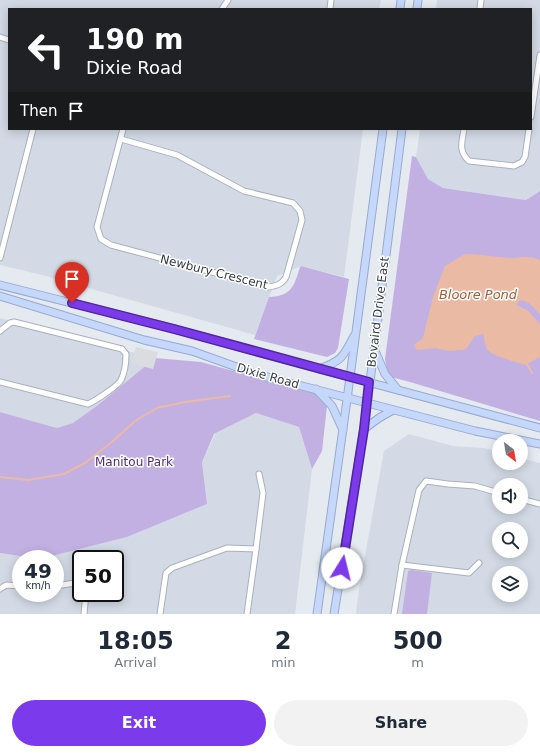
<!DOCTYPE html>
<html lang="en">
<head>
<meta charset="utf-8">
<style>
  body { margin:0; font-family:"DejaVu Sans",sans-serif; background:#f2f2f3; color:#1f2937; height:100vh; display:flex; flex-direction:column; font-size:15px; white-space:nowrap }
  * { box-sizing:border-box; margin:0 }
  p { font-size:13px; color:#747a83 }
  .icon { flex:none; width:22px; height:22px; fill:none; stroke:currentColor; stroke-width:2; stroke-linecap:round; stroke-linejoin:round }
  .map { position:relative; height:614px; overflow:hidden }
  .side { display:flex; flex-direction:column; background:#fff; flex:1 }
  .side>* { flex:none }
  .guide { position:absolute; left:8px; top:8px; width:524px; height:122px; border-radius:0px; box-shadow:0 2px 10px #0003; background:#202124; color:#fff; overflow:hidden }
  .needle { width:26px; rotate:149deg }
  .fabs { position:absolute; left:492px; top:434px; display:grid; gap:8px }
  .fabs a { display:grid; place-items:center; width:36px; height:36px; border-radius:50%; background:#fff; box-shadow:0 2px 10px #0003; font-size:20px }
  .speed { position:absolute; left:12px; top:550px; display:flex; gap:8px; font-size:20px; font-weight:700; text-align:center }
  .speed>* { display:grid; place-content:center; width:52px; height:52px; border-radius:50%; background:#fff; box-shadow:0 2px 10px #0003; line-height:1 }
  .speed small { font-size:10px; font-weight:400 }
  .speed .limit { border:2px solid #111; border-radius:6px; background:#fff; color:#111 }
  .pin { position:absolute; display:grid; place-items:center; width:34px; height:34px; color:#fff; margin:-41px -17px; border-radius:50% 50% 50% 0; rotate:-45deg; box-shadow:0 0 4px #0007 }
  .pin .icon { rotate:45deg }
  .me { position:absolute; width:44px; margin:-22px; rotate:9deg; stroke-linejoin:round; filter:drop-shadow(0 0 3px #0008) }
  .turn { display:flex; align-items:center; gap:14px; height:84px; padding:0 12px; font-size:18px }
  .turn .icon { width:52px; height:52px; stroke-width:2.5 }
  .turn b { display:block; font-size:28px; line-height:34px }
  .then { display:flex; align-items:center; height:38px; padding:0 12px; background:#0003; gap:8px; font-size:15px }
  .eta { display:flex; justify-content:space-evenly; align-items:center; height:68px; text-align:center }
  .eta b { font-size:24px; font-weight:600; line-height:28px }
  .primary-button { display:flex; gap:8px; margin-top:auto; padding:8px 12px }
  .primary-button a { flex:1; height:46px; border-radius:24px; background:#7c3aed; color:#fff; font-size:16px; font-weight:600; line-height:46px; text-align:center }
  .primary-button a+a { background:#f2f2f3; color:#1f2937 }
  .map>svg:first-child { display:block }
</style>
</head>
<body>
<div class="map">
<svg width="540" height="614" viewBox="0 0 540 614">
  <rect width="100%" height="100%" fill="#e5eaf1"/>
  <g fill="#d3dae5" fill-rule="evenodd">
    <polygon points="0,0 381,0 379,9 9,9 9,129 363,129 344,277 301,266 277,276 255,335 42,275 0,265"/>
    <polygon points="437,0 540,0 540,191 526,200 443,188 428,179 416,157 420,129 531,129 531,9 436,9"/>
    <polygon points="0,318 155,358 98,405 73,423 57,428 0,412"/>
    <path d="M256,413L299,427L312,469L295,614H0V553L40,559H21V593H55V559H40L127,537L207,504L202,462L215,434ZM81,559H115V593H81Z"/>
    <path d="M409,434L453,446L484,448L499,452V463H521V458L540,463V614H356L359,589L384,451ZM499,485H521V507H499ZM499,529H521V551H499ZM499,573H521V595H499Z"/>
  </g>
  <g fill="#c2b0e3">
    <polygon points="412,156 416,157 428,179 443,188 526,200 540,191 540,421 410,382 387,376 388,374 385,359"/>
    <path d="M301,266L349,279L338,348L335,353L327,357L254,339L269,297C292,296 294,286 300,267Z"/>
    <polygon points="155,358 201,362 328,397 322,451 312,469 299,427 256,413 214,434 202,462 207,504 127,537 40,559 0,553 0,412 57,428 73,423 98,405"/>
    <polygon points="412,570 432,573 427,614 402,614 408,571"/>
  </g>
  <polygon fill="#dadcdf" points="136,347 158,352 153,369 131,363"/>
  <path fill="#ebbaa4" d="M465,254C482,254 498,258 515,258C524,257 531,256 540,260V314C534,308 528,299 519,301L516,305L527,310L540,324V357L525,365C515,361 493,357 487,349C484,344 485,338 483,334L475,336L467,348L463,350L448,351L435,348L417,350L414,345L423,338L433,297L445,266Z"/>
  <g fill="none" stroke-linecap="round" stroke-linejoin="round">
    <g stroke="#ebbaa4" stroke-width="2">
      <polyline points="526,362 532,373"/>
      <polyline points="0,477 28,480 64,474 85,463 113,441 135,421 157,408 185,402 230,396"/>
    </g>
    <defs>
      <g id="street">
        <polyline points="222,9 228,0"/>
        <polyline points="330,9 331,0"/>
        <polyline points="480,9 481,0"/>
        <polyline points="0,37 9,40"/>
        <polyline points="531,117 540,55"/>
        <path d="M464,129C462,142 458,151 469,161L514,166L522,162L525,157L529,129"/>
        <path d="M121,139L177,155L244,191L293,203L300,211L302,220L286,277C282,284 277,286 268,287L111,245L101,239L97,227L123,129"/>
        <polyline points="0,258 33,129"/>
        <path d="M0,331L10,323L14,322L122,349L126,354C126,362 125,372 121,380C118,386 95,401 88,404L0,382"/>
        <polyline points="521,499 540,504"/>
        <polyline points="402,565 469,573 479,563"/>
        <polyline points="55,586 75,583 81,585"/>
        <polyline points="0,589 6,585 21,586"/>
        <polyline points="84,614 86,593"/>
        <polyline points="160,614 166,573 172,568 227,548 256,549 263,493 259,474"/>
        <polyline points="247,614 256,549"/>
        <polyline points="394,614 402,565 419,490 426,481 448,484 475,486 499,493"/>
      </g>
      <g id="secondary">
        <polyline points="400,9 401,0"/>
        <polyline points="417,9 418,0"/>
        <polyline points="0,285 175,329 319,369 540,428"/>
        <polyline points="0,296 144,340 192,351 256,374 475,431 540,444"/>
        <polyline points="375,351 385,374 398,390"/>
        <path d="M319,369C342,361 343,357 354,336"/>
        <polyline points="316,389 332,406 343,430"/>
        <polyline points="364,429 379,418 393,410"/>
        <polyline points="317,614 346,407 383,129"/>
        <polyline points="334,614 364,429 402,129"/>
      </g>
    </defs>
    <use href="#street" stroke="#a8b1bc" stroke-width="7"/>
    <use href="#secondary" stroke="#97aace" stroke-width="9"/>
    <use href="#street" stroke="#fff" stroke-width="5"/>
    <use href="#secondary" stroke="#c5d7fb" stroke-width="7"/>
  </g>
  <g fill="none" stroke-linecap="round" stroke-linejoin="round">
    <defs>
      <polyline id="route" points="72,303 174,329 369,382 364,429 342,568"/>
    </defs>
    <use href="#route" stroke="#51269a" stroke-width="10"/>
    <use href="#route" stroke="#7c3aed" stroke-width="7"/>
  </g>
  <g text-anchor="middle" dominant-baseline="central" stroke-width="3" stroke-linejoin="round" paint-order="stroke">
    <g font-size="12" fill="#353c43" stroke="#fff">
      <text transform="translate(214 272) rotate(14)">Newbury Crescent</text>
      <text transform="translate(378 312) rotate(-83)">Bovaird Drive East</text>
      <text transform="translate(268 376) rotate(16)">Dixie Road</text>
    </g>
    <g font-size="12" fill="#502c71" stroke="#fff">
      <text x="134" y="462">Manitou Park</text>
    </g>
    <g font-size="13" font-style="italic" fill="#a75b35" stroke="#fff">
      <text x="478" y="294">Bloore Pond</text>
    </g>
  </g>
</svg>
<div class="fabs">
<a><svg class="needle" viewBox="-14 -14 28 28"><path d="M0-13l5 13h-10z" fill="#e53935"/><path d="M0 13l5-13h-10z" fill="#747a83"/></svg></a>
<a><svg class="icon" aria-label="sound" viewBox="0 0 24 24"><path d="M4 9h4l5-4v14l-5-4H4zM17 9q2 3 0 6"/></svg></a>
<a><svg class="icon" aria-label="search" viewBox="0 0 24 24"><circle cx="10" cy="10" r="6"/><path d="M15 15l6 6"/></svg></a>
<a><svg class="icon" aria-label="layers" viewBox="0 0 24 24"><path d="M12 4l9 5-9 5-9-5zM3 14l9 5 9-5"/></svg></a>
</div>
<div class="speed"><div>49<small>km/h</small></div><div class="limit">50</div></div>
<div class="pin" style="left:72px;top:303px;background:#d93025"><svg class="icon" aria-label="arrive" viewBox="0 0 24 24"><path d="M6 21V4h12l-3 4 3 4H6"/></svg></div>
<svg class="me" style="left:342px;top:568px" viewBox="-20 -20 40 40"><circle r="19" fill="#fff"/><path d="M0-13L10 11 0 6-10 11z" fill="#7c3aed"/></svg>
<div class="guide">
<div class="turn"><svg class="icon" aria-label="left" viewBox="0 0 24 24"><path d="M17 20v-9H6M10 6l-5 5 5 5"/></svg><div><b>190 m</b>Dixie Road</div></div>
<div class="then">Then<svg class="icon" aria-label="arrive" viewBox="0 0 24 24"><path d="M6 21V4h12l-3 4 3 4H6"/></svg></div>
</div>
</div>
<section class="side">
<div class="eta">
<div><b>18:05</b><p>Arrival</p></div>
<div><b>2</b><p>min</p></div>
<div><b>500</b><p>m</p></div>
</div>
<div class="primary-button"><a>Exit</a><a>Share</a></div>
</section>
</body>
</html>
